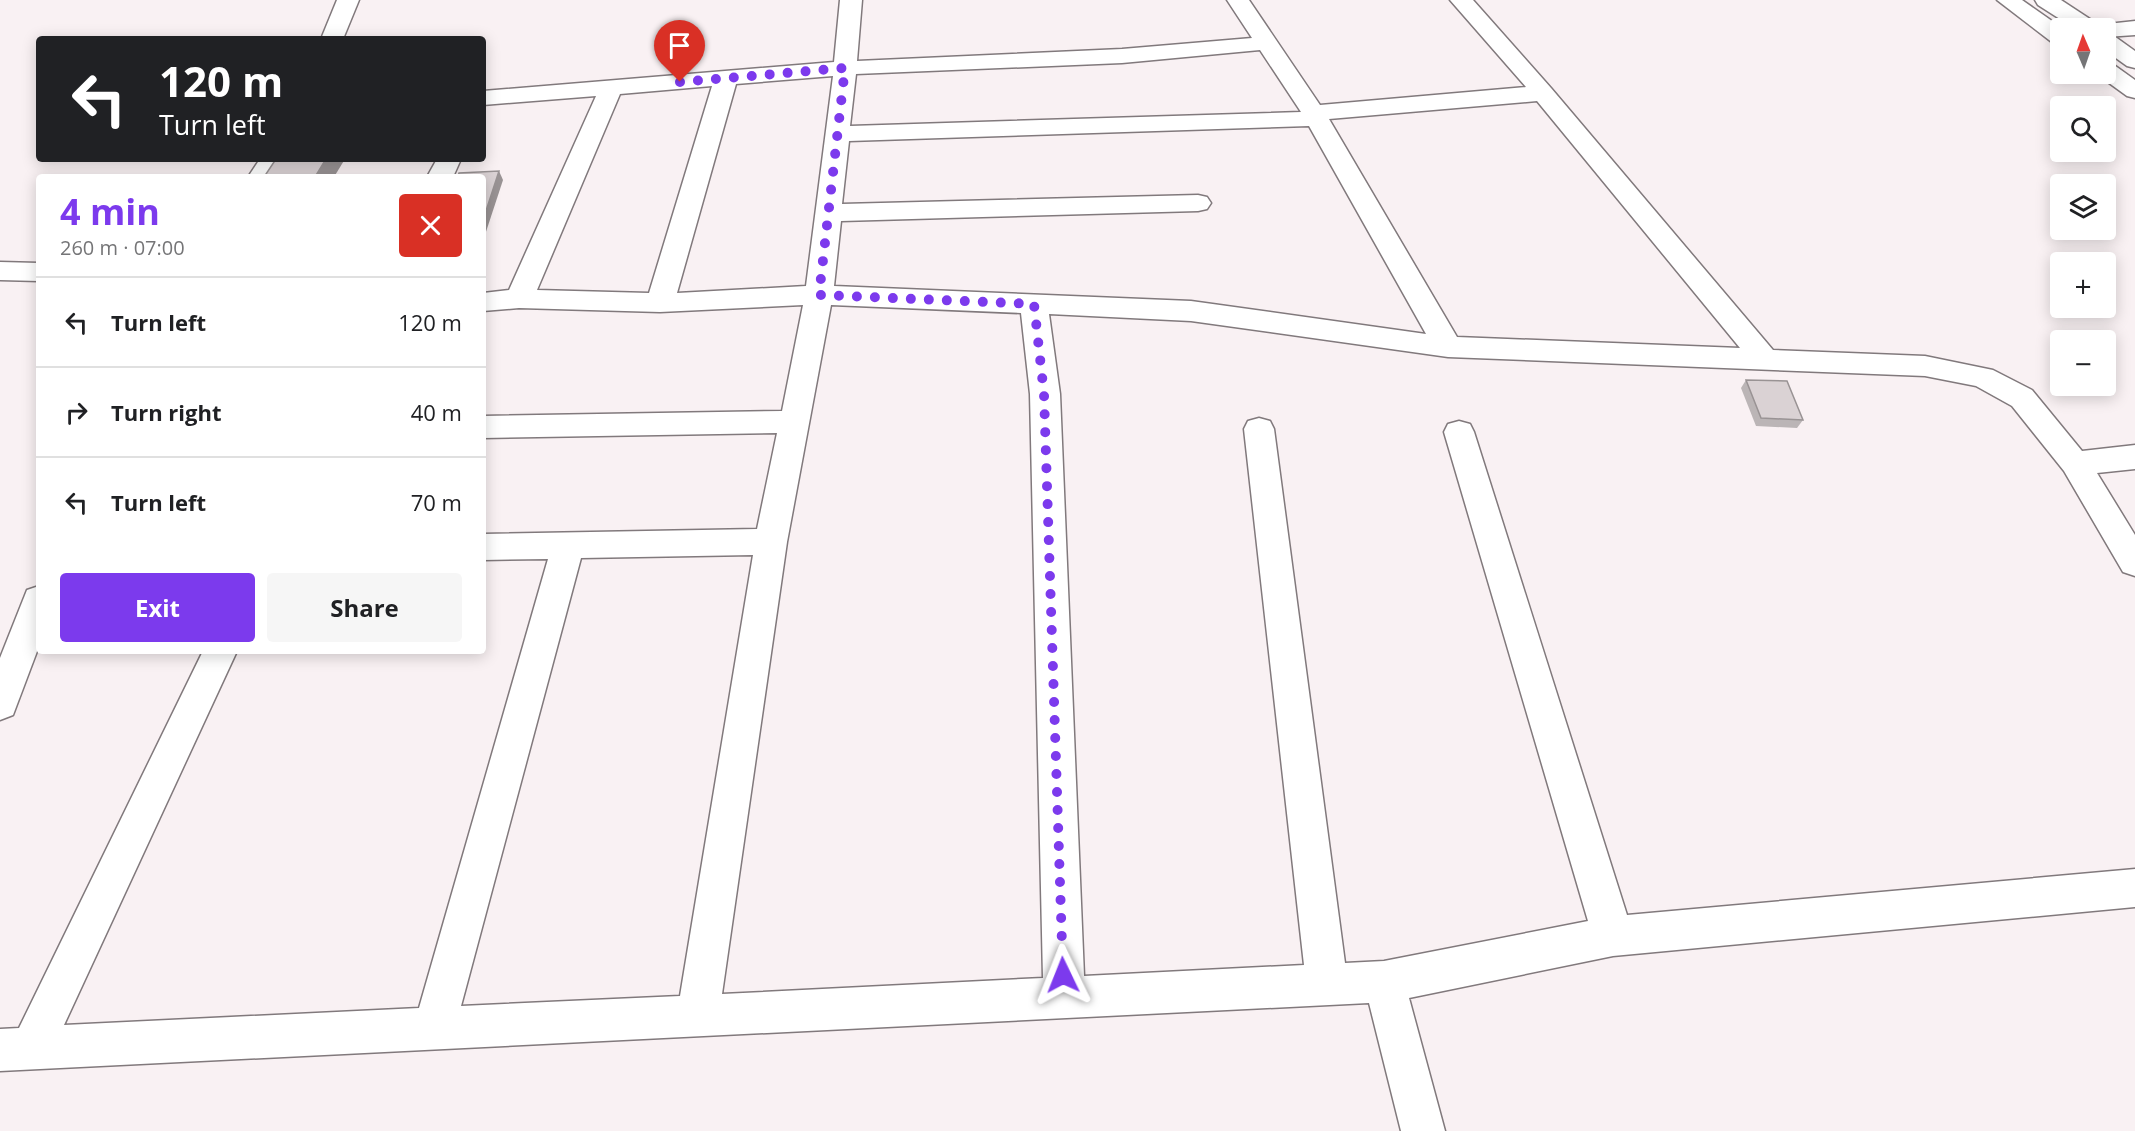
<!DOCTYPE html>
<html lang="en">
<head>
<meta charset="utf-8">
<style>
  body { margin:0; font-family:"Open Sans",sans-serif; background:#f6f6f6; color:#202124; height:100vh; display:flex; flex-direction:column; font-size:22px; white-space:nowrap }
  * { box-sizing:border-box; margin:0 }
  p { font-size:20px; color:#757577 }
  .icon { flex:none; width:33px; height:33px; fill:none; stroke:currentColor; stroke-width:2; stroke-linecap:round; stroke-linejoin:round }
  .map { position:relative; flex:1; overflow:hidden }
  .drawer { position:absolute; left:36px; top:174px; width:450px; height:480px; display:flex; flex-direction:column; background:#fff; border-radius:6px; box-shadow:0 3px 15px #0003 }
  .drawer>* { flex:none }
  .banner { position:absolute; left:36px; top:36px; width:450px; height:126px; border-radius:6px; box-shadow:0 3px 15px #0003; background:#202124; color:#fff; overflow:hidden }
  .needle { width:39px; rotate:358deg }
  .buttons { position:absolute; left:2050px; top:18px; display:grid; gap:12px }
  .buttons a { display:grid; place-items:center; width:66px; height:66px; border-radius:6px; background:#fff; box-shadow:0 3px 15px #0003; font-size:30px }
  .pin { position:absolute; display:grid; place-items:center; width:51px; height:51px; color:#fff; margin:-62px -26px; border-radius:50% 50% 50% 0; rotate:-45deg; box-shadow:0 0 6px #0007 }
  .pin .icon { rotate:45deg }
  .me { position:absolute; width:66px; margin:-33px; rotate:358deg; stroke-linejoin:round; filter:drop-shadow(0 0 4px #0008) }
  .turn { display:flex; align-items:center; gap:21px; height:126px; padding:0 24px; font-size:27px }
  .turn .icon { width:78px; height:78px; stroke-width:2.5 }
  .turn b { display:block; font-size:42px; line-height:51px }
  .round { display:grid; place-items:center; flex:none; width:63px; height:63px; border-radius:6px; background:#f6f6f6 }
  .overview { display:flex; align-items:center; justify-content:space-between; height:102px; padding:0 24px }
  h1 { font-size:36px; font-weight:700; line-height:45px; color:#7c3aed }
  .primary-button { display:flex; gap:12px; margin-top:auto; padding:12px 24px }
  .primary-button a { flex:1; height:69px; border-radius:6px; background:#7c3aed; color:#fff; font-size:24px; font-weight:700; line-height:69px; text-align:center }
  .primary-button a+a { background:#f6f6f6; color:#202124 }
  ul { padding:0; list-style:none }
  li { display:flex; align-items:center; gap:18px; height:90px; padding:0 24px; border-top:2px solid #e0e0e0 }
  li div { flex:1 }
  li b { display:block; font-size:22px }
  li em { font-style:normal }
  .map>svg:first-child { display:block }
</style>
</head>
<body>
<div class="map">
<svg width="2135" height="1131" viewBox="0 0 2135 1131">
  <rect width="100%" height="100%" fill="#f9f1f3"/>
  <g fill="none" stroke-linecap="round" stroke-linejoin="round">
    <defs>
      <g id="minor">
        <polygon points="337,0 359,0 343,39 321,39"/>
        <path d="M840,0H862L857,61L1122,49L1252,38L1227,0H1249L1320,105L1526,87L1450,0H1473L1551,88L1773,350L1925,356L1993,370L2032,390L2082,451L2135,445V469L2097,473L2135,535V576L2123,572L2064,471L2012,406L1976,386L1925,376L1448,357L1191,321L1049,314L1060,394L1084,976L1304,965L1244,429L1248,421L1259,418L1270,421L1274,429L1345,963L1384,961L1588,921L1444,432L1448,424L1459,421L1470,424L1474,432L1627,915L2135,869V907L1613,956L1409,998L1445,1131H1401L1369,1003L0,1071V1029L19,1028L203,651H237L64,1025L419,1008L548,559L483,560V534L757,529L777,433L483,438V416L782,411L803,305L660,312L519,308L483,311V293L509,290L596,96L483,105V91L834,62ZM1260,50L1301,112L850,126L856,74L1122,63ZM833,76L806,286L677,293L736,84ZM712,86L649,293L537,290L620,94ZM1537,101L1740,348L1457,337L1329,119ZM1309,126L1426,334L1191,301L834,286L841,221L1198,211L1207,209L1211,203L1207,197L1198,195L842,204L849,141ZM831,305L1021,313L1030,394L1043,978L722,994L787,542ZM753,555L680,996L461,1006L581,558Z"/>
        <polygon points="2135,21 2135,35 2106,37 2106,28 2096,28 2098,25"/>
        <polygon points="260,159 284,159 274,177 248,177"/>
        <polygon points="437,159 461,159 453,177 427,177"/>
        <polygon points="0,262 39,263 39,281 0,280"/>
        <polygon points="39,586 39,646 13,715 0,720 0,658 27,590"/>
      </g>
      <g id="highway">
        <polygon points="1997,0 2022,0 2062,28 2061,45 2053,43"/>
        <polygon points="2035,0 2061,0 2096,23 2099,28 2074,28 2038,5"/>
        <polygon points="2106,34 2114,36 2135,51 2135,68 2127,66 2106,51"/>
        <polygon points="2106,63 2114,65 2135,80 2135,98 2127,96 2098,75 2106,74"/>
      </g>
    </defs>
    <use href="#minor" stroke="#81797c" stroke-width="3"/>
    <use href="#highway" stroke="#81797c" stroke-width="3"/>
    <use href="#minor" fill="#fff" fill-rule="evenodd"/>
    <use href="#highway" fill="#fff" fill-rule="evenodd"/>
  </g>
  <polygon fill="#bbb5b6" points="1746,380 1803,420 1797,428 1756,426 1741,388"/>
  <g fill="#999394">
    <polygon points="326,159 345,159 334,177 315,177"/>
    <polygon points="499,171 503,180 483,241 483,220"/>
  </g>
  <g fill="#dad2d4" stroke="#999394" stroke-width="1.5">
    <polygon points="276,159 326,159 315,177 264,177"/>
    <polygon points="499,171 483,220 483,177 458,177 459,173"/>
    <polygon points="1746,380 1787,381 1803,420 1761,418"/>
  </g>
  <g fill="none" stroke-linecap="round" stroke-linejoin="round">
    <polyline stroke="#7c3aed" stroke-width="10" stroke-dasharray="0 18" points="680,82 845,68 819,295 1034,304 1044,394 1063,975"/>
  </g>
</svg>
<div class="buttons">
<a><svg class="needle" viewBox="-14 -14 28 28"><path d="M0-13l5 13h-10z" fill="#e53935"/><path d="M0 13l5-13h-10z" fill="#757577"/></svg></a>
<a><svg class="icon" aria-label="search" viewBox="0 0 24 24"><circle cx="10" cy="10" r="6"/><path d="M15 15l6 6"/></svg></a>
<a><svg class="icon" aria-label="layers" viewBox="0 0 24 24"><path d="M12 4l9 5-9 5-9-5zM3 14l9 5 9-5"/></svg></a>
<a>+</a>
<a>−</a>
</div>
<div class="pin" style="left:680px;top:82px;background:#d93025"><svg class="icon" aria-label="arrive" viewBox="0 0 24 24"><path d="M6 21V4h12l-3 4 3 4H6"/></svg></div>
<svg class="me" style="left:1063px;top:975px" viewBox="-20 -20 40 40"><path d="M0-17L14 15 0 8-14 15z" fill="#7c3aed" stroke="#fff" stroke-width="4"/></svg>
<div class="banner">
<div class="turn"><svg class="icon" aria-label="left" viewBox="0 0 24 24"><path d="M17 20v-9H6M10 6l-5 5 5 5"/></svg><div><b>120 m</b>Turn left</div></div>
</div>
<section class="drawer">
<div class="overview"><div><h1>4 min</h1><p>260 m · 07:00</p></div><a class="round" style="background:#d93025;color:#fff"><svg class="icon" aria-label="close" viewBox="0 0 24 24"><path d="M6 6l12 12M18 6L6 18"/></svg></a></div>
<ul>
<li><svg class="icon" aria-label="left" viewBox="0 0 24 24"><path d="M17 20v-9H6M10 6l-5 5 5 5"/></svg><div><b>Turn left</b></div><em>120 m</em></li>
<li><svg class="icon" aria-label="right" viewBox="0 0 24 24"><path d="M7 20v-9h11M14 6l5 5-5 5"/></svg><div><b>Turn right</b></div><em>40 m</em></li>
<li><svg class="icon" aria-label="left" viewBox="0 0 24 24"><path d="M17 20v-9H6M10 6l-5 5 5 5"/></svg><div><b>Turn left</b></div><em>70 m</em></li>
</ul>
<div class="primary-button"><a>Exit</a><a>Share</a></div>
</section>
</div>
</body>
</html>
